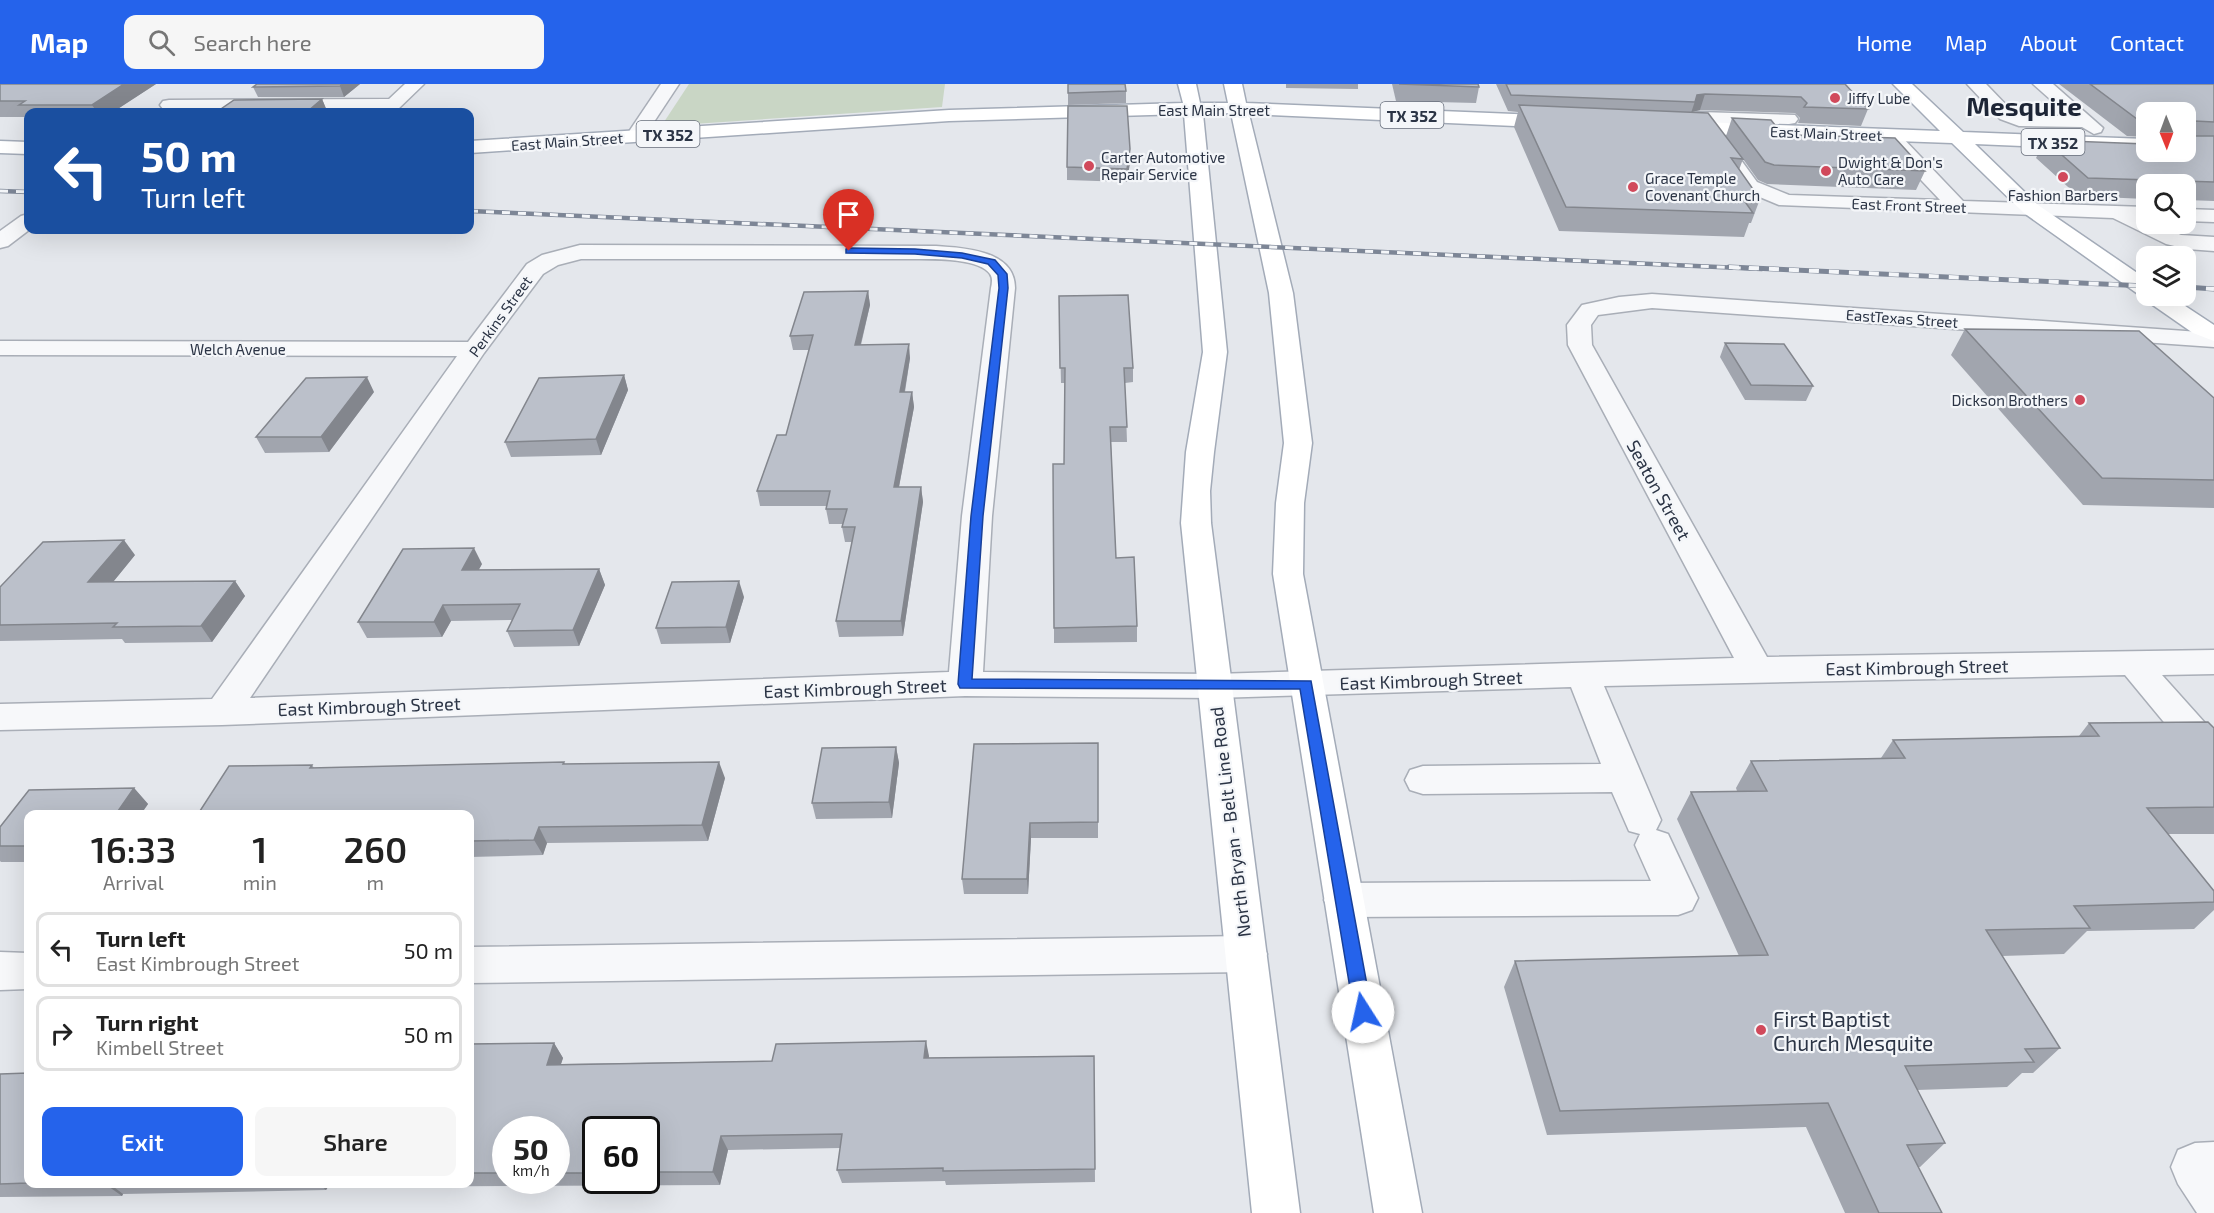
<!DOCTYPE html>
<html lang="en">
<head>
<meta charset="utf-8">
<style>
  body { margin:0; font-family:"Exo 2",sans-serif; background:#f6f6f6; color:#222; height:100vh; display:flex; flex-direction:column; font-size:22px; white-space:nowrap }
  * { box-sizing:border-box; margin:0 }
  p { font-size:20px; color:#767676 }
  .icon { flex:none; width:33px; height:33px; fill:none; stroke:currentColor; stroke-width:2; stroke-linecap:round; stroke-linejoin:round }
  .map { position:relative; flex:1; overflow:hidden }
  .sheet { position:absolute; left:24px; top:726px; width:450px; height:378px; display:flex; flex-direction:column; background:#fff; border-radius:12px; box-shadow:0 6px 24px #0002 }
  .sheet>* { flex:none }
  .top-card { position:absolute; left:24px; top:24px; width:450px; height:126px; border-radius:12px; box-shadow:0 6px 24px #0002; background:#1a4fa0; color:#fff; overflow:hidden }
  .needle { width:39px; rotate:179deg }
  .tools { position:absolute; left:2136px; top:18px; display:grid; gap:12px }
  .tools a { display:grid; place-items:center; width:60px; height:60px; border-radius:12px; background:#fff; box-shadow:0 6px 24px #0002; font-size:30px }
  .speed { position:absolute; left:492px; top:1032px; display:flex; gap:12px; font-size:30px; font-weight:700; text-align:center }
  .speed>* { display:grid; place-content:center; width:78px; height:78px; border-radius:50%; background:#fff; box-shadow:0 6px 24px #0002; line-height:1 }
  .speed small { font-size:15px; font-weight:400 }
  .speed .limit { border:3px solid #111; border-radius:9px; background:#fff; color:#111 }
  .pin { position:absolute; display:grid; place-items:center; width:51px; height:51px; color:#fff; margin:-62px -26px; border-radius:50% 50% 50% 0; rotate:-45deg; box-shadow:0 0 6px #0007 }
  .pin .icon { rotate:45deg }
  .me { position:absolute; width:66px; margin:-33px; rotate:350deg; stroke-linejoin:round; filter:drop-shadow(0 0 4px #0008) }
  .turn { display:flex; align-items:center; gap:21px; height:126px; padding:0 18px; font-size:27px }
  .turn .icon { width:78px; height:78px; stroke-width:2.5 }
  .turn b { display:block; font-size:42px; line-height:51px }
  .eta { display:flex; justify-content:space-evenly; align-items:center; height:102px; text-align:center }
  .eta b { font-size:36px; font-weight:600; line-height:42px }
  .primary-button { display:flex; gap:12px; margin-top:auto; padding:12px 18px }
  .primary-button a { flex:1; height:69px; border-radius:12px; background:#2563eb; color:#fff; font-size:24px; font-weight:600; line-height:69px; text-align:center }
  .primary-button a+a { background:#f6f6f6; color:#222 }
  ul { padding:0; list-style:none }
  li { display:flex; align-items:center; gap:18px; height:75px; margin:0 12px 9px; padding:0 6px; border:3px solid #e0e0e0; border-radius:12px }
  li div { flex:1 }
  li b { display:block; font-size:22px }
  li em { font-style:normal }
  header { display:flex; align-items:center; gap:36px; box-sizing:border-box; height:84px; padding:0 30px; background:#2563eb; color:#fff }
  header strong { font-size:28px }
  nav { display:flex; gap:33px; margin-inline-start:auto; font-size:21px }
  .search { width:420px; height:54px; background:#f6f6f6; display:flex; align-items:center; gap:15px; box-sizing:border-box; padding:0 21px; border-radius:12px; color:#767676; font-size:22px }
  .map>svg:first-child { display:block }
</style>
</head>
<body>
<header>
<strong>Map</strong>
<div class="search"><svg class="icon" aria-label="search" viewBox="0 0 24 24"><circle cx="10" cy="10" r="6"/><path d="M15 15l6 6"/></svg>Search here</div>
<nav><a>Home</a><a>Map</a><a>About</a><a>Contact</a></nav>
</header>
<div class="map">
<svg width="2214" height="1129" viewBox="0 0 2214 1129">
  <rect width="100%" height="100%" fill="#e4e7ec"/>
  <polygon fill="#c9d6c5" points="689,0 945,0 942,23 678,41 665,39 664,38"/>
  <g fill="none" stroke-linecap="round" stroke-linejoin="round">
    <defs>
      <g id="minor">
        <polygon points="405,0 424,0 395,28 376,28 378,25 169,26 163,25 160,21 163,17 169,16 389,15"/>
        <polygon points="661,0 679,0 642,56 628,56 626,52"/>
        <polygon points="1967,0 1986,0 2012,27 2021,31 2069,32 2033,0 2053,0 2103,44 2101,48 2094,50 2082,43 2019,42 2000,35"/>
        <polygon points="1700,28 1795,31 1798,35 1795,39 1789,40 1714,39 1757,98 1789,111 1940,116 1886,59 1884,55 1886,51 1900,51 1963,117 2146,123 2146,140 2156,140 2181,151 2214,153 2214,167 2187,165 2166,160 2113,134 1779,121 1743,106 1691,33 1694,29"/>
        <polygon points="2186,125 2214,126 2214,138 2186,137"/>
        <polygon points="28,130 29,146 8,162 0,164 0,147 21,132"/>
        <path d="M580,161L936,162C964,164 1015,166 1015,204L992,432L983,588L1215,590L1734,574L1568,261L1567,241L1582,221L1619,213L1652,210L2214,249V263L1652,224L1598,231L1591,241L1592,261L1767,573L2214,566V590L2162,591L2214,649V687L2201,683L2125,591L1604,602L1661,736L1656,746L1668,750L1698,814L1692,826L1678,831L1344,833L1330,828L1324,816L1330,804L1344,799L1651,797L1635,761L1640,750L1629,747L1612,708L1423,710L1410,706L1405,696L1410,686L1423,682L1601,680L1571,603L1215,614L965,612L222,641L0,646V620L212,615L457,272L0,271V257L468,258L527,180L542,171ZM581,175H915C933,175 979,174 990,190C993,194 992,199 991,204L962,432L949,588L250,614L484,269L543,190L558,181Z"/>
        <polygon points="1246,852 1261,857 1267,870 1261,883 1246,888 470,899 470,863"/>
        <polygon points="0,868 28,869 28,905 0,906"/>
        <polygon points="2214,1058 2214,1129 2197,1129 2178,1100 2171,1083 2178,1066 2195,1059"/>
      </g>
      <g id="major">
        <polygon points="1178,0 1196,0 1200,19 1228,19 1224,0 1242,0 1246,19 1560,32 1567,34 1569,38 1567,42 1560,44 1249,30 1293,209 1312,359 1304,419 1303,490 1422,1129 1374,1129 1273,490 1276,419 1284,359 1269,209 1231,29 1203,30 1227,268 1214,368 1210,407 1211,439 1300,1129 1252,1129 1181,439 1186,368 1203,268 1184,30 949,37 470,69 470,57 949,26 1183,19"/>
        <polygon points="1893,0 1912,0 1963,48 2146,55 2146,67 1975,60 2038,121 2146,195 2146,212 2170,212 2214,241 2214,257 2193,249 2147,217 2144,211 2138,210 2024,129 1952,59 1675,49 1668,47 1666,43 1668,39 1675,37 1940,47"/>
        <polygon points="0,57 28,58 28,70 0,69"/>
      </g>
    </defs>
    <use href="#minor" stroke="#a9aeb7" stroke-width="3"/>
    <use href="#major" stroke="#a3abb8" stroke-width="3"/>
    <use href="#minor" fill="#f7f8fa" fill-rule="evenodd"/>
    <use href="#major" fill="#fff" fill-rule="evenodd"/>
    <defs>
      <g id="rail-far1">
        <polyline points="0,107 28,108"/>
        <polyline points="470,127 1762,185"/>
      </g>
      <g id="rail">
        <polyline points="1729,183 2146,202"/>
        <polyline points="2186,203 2214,205"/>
      </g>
    </defs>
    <use href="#rail-far1" stroke="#7d8696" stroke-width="4.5"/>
    <use href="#rail" stroke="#7d8696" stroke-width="5"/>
    <use href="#rail-far1" stroke="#f4f6f9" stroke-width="3" stroke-dasharray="8" stroke-linecap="butt"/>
    <use href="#rail" stroke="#f4f6f9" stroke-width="4" stroke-dasharray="10" stroke-linecap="butt"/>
  </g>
  <g fill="#a1a5ae" fill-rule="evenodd">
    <polygon points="0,0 156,0 113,28 28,28 28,37 26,33 0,33"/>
    <polygon points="360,0 344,13 258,13 253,3"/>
    <polygon points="1068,0 1126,7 1126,19 1068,21"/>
    <polygon points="1286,0 1358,0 1358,5 1286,4"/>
    <polygon points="1392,0 1478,0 1479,3 1476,19 1396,17"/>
    <polygon points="1496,0 1845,0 1868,25 1861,42 1798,39 1800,34 1795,29 1700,26 1692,28 1726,52 1732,34 1779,46 1925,87 1916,106 1767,100 1758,96 1743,75 1739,86 1760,115 1751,139 1749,139 1744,153 1559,147 1514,43 1518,28 1508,27"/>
    <polygon points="2059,0 2214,0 2214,117 2186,116 2186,100 2146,100 2146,115 2078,112 2036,74 2045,56 2186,68 2186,28 2146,28 2146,53 2127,52"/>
    <polygon points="322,15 327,27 326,28 219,28 218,27"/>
    <polygon points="1130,65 1130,78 1127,98 1067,96 1067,83"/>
    <polygon points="868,207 870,221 861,261 910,274 905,308 912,308 914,323 899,403 921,403 923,418 903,552 839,553 836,537 852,458 845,458 842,443 843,440 829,440 826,425 827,422 760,422 757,407 786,351 809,266 793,266 790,252"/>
    <polygon points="1059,212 1133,284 1133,298 1125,299 1127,358 1111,358 1116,474 1137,542 1137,558 1054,559 1054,544 1064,380 1065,299 1061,299"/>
    <polygon points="1965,245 2214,314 2214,424 2083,421 1951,271"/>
    <polygon points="1725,259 1813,302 1806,317 1745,316 1720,273"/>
    <polygon points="624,291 628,306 601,371 511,373 505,358"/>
    <polygon points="374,308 329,368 265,369 256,353"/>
    <polygon points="135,471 113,498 235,497 245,512 212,558 125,559 122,555 0,557 0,503"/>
    <polygon points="482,480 478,486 599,485 605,501 579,562 514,563 507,547 512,536 451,537 442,553 367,554 358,538"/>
    <polygon points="744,513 730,559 661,560 656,544"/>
    <polygon points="2089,639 2214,644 2214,750 2168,750 2214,807 2214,826 2194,845 2087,847 2064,870 2002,872 2060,964 2033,989 2022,989 2007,1003 1917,1006 1945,1059 1920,1083 1918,1083 1942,1129 1845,1129 1806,1043 1547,1051 1504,903 1515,877 1739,872 1677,735 1691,708 1737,707 1736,704 1751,677 1881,674 1893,656 2079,652"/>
    <polygon points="1098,659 1098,754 1031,754 1028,810 964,810 962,795"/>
    <polygon points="896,663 899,679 892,734 816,735 812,719"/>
    <polygon points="564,678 565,680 725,694 708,757 547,759 543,771 470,773 470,730 229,682 312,681 314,684"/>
    <polygon points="134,704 148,720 141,730 28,730 28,778 1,778 0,777 0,743 29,706"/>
    <path d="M554,959L563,974L561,980L772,977L929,972L928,974L1094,972L1095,1098L946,1101L945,1097L842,1099L837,1086L840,1064L728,1066L720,1101L328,1103L326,1106L123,1110L122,1112L0,1113V990L28,1100H470V960ZM506,1046H556V1096H506ZM596,1046H646V1096H596Z"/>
  </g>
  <g fill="#83868d">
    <polygon points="124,0 156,0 113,28 97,28 92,21"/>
    <polygon points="343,0 360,0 344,13 340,2"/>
    <polygon points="1705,10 1700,26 1692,28 1689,35 1697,11"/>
    <polygon points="322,15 327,27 326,28 309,28 308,27"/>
    <polygon points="1130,65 1130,78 1127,98 1127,85"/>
    <polygon points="868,207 870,221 857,275 855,261"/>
    <polygon points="909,260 910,274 902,323 900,308"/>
    <polygon points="624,291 628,306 601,371 596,355"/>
    <polygon points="367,293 374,308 329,368 321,353"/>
    <polygon points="912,308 914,323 896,418 894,403"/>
    <polygon points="921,403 923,418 903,552 901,537"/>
    <polygon points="124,456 135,471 100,514 88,498"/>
    <polygon points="474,464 482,480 470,502 462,486"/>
    <polygon points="599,485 605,501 579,562 573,546"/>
    <polygon points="235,497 245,512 212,558 201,542"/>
    <polygon points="739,497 744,513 730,559 726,543"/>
    <polygon points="443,521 451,537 442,553 434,538"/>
    <polygon points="896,663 899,679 892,734 889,718"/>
    <polygon points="719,678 725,694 708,757 702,741"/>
    <polygon points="134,704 148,720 141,730 116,730"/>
    <polygon points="1030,739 1031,754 1028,810 1027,795"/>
    <polygon points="539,743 547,759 543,771 534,756"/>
    <polygon points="926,957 929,972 927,989 924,974"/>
    <polygon points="554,959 563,974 556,995 547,981"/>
    <polygon points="721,1052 728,1066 720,1101 713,1088"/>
    <polygon points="105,1100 110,1100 123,1110 122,1112"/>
    <polygon points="319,1100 323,1100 328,1103 326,1106"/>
  </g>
  <g fill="#bbc0ca" stroke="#83868d" stroke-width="1.5">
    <polygon points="0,0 124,0 92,21 19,21 25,17 0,17"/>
    <polygon points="257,0 343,0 340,2 253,3"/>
    <polygon points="1068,0 1125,0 1126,7 1068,9"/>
    <polygon points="1399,0 1478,0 1479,3"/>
    <polygon points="1506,0 1845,0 1868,25 1804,23 1807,19 1801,13 1705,10 1697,11 1695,18 1511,11"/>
    <polygon points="2090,0 2214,0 2214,38 2195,37 2194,52 2214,52 2214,98 2088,94 2045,56 2146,60 2146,68 2186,68 2186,28 2146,28 2146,35 2137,35"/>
    <polygon points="322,15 308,27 218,27 234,16"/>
    <polygon points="1519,21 1708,29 1743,75 1731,74 1760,115 1743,115 1753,129 1566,123"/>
    <polygon points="1068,22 1127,22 1130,65 1127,85 1067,83"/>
    <polygon points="1732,34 1771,36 1779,46 1797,51 1895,54 1925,87 1774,81 1765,78"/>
    <polygon points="868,207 855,261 909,260 900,308 912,308 894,403 921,403 901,537 836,537 855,443 842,443 847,425 826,425 830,407 757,407 777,351 786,351 813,251 790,252 804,208"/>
    <polygon points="1128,211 1133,284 1124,284 1127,343 1110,343 1116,474 1134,473 1137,542 1054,544 1053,380 1064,380 1065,284 1060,284 1059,212"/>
    <polygon points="1965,245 2139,247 2214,314 2214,396 2102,394"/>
    <polygon points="1725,259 1784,260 1813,302 1751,301"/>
    <polygon points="624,291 596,355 505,358 539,294"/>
    <polygon points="367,293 321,353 256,353 306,294"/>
    <polygon points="124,456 88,498 235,497 201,542 113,543 117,539 0,541 0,503 43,458"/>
    <polygon points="474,464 462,486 599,485 573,546 507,547 520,520 443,521 434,538 358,538 403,465"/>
    <polygon points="739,497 726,543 656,544 672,498"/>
    <polygon points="2208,638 2214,644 2214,723 2147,724 2214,807 2214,818 2074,822 2090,844 1986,846 2060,964 2025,965 2034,978 1905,982 1945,1059 1907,1061 1942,1129 1879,1129 1828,1019 1560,1027 1515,877 1768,871 1691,708 1767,707 1751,677 1905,674 1893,656 2099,652 2089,639"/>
    <polygon points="1098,659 1098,738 1030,739 1027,795 962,795 974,660"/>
    <polygon points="896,663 889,718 812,719 822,664"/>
    <polygon points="564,678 563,680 719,678 702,741 539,743 534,756 470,757 470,730 198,730 229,682 312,681 310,684"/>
    <polygon points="134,704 116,730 28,730 28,762 0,762 0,743 29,706"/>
    <polygon points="926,957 924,974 1094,972 1095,1085 943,1087 943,1084 837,1086 842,1050 721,1052 713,1088 646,1088 646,1046 596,1046 596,1089 556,1089 556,1046 506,1046 506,1089 470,1089 470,960 554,959 547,981 772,977 776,960"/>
    <polygon points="28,989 28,1099 0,1100 0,990"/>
  </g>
  <polygon fill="#2563eb" stroke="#184099" stroke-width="1.5" points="849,164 915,165 962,169 995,176 1007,190 1008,204 983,432 972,595 1311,597 1372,928 1369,934 1363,936 1357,934 1354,928 1300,605 960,604 958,600 971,432 999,204 998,191 988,180 962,174 915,170 846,169 846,165"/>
  <g fill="#d1495b" stroke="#f4f6f9" stroke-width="2">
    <circle cx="1835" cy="14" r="6"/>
    <circle cx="1089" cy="82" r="6"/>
    <circle cx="1826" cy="87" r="6"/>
    <circle cx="2063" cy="93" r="6"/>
    <circle cx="1633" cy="103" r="6"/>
    <circle cx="2080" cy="316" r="6"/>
    <circle cx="1761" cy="946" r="6"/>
  </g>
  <g text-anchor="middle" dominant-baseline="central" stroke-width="4.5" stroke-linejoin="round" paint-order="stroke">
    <g font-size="15" fill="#2b3445" stroke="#f4f6f9" text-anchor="start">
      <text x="1847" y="14">Jiffy Lube</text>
      <text x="1101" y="73">Carter Automotive<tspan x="1101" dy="17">Repair Service</tspan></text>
      <text x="1838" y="78">Dwight &amp; Don's<tspan x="1838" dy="17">Auto Care</tspan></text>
      <text x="1645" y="94">Grace Temple<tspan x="1645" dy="17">Covenant Church</tspan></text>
      <text x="2063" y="111" text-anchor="middle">Fashion Barbers</text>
      <text x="2068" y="316" text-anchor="end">Dickson Brothers</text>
    </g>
    <g font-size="15" fill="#2b3445" stroke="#f4f6f9">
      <text x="1214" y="26">East Main Street</text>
      <text transform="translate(1826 49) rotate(2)">East Main Street</text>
      <text transform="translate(567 57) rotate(-4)">East Main Street</text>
      <text transform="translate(1909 121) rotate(2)">East Front Street</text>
      <text transform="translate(500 232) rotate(-54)">Perkins Street</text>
      <text transform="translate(1902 234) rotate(4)">EastTexas Street</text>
      <text x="238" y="265">Welch Avenue</text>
    </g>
    <g fill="#f4f6f9" stroke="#676e7b" stroke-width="1.5">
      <rect x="1380.5" y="18" width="63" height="26" rx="4.5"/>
      <rect x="636.5" y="37" width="63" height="26" rx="4.5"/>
      <rect x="2021.5" y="45" width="63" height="26" rx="4.5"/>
    </g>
    <g font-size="16" font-weight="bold" fill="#2b3445">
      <text x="1412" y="31">TX 352</text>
      <text x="668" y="50">TX 352</text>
      <text x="2053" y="58">TX 352</text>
    </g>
    <g font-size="18" fill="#2b3445" stroke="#f4f6f9">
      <text transform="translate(1659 406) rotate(61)">Seaton Street</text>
      <text transform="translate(1917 583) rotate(-1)">East Kimbrough Street</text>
      <text transform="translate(1431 596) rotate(-2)">East Kimbrough Street</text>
      <text transform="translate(855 604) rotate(-2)">East Kimbrough Street</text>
      <text transform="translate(369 622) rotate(-2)">East Kimbrough Street</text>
      <text transform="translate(1230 738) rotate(-97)">North Bryan - Belt Line Road</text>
    </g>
    <g font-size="21" fill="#2b3445" stroke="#f4f6f9" text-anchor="start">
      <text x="1773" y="934">First Baptist<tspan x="1773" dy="24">Church Mesquite</tspan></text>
    </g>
    <g font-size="26" font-weight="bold" fill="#1d2536" stroke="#f4f6f9">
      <text x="2024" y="21">Mesquite</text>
    </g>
  </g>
</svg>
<div class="tools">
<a><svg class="needle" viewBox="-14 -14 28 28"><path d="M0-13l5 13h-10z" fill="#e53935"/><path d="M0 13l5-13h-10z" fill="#767676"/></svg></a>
<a><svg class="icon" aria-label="search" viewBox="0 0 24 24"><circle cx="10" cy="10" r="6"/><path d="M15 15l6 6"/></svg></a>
<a><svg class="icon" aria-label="layers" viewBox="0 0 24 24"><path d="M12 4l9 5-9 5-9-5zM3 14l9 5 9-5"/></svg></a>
</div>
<div class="speed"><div>50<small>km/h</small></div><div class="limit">60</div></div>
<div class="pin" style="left:849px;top:167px;background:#d93025"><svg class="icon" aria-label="arrive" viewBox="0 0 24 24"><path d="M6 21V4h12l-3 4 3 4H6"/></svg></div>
<svg class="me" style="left:1363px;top:928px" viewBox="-20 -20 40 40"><circle r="19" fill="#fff"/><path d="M0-13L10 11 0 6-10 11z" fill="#2563eb"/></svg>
<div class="top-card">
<div class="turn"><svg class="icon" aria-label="left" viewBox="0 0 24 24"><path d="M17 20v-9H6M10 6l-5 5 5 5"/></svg><div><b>50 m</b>Turn left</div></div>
</div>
<section class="sheet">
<div class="eta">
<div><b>16:33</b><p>Arrival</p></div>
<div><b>1</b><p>min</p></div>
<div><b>260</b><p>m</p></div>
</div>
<ul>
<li><svg class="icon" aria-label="left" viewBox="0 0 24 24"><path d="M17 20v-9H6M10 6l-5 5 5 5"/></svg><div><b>Turn left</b><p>East Kimbrough Street</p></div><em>50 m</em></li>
<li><svg class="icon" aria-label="right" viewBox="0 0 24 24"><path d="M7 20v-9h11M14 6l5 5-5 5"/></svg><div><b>Turn right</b><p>Kimbell Street</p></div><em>50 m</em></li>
</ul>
<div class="primary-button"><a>Exit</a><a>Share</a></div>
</section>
</div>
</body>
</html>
